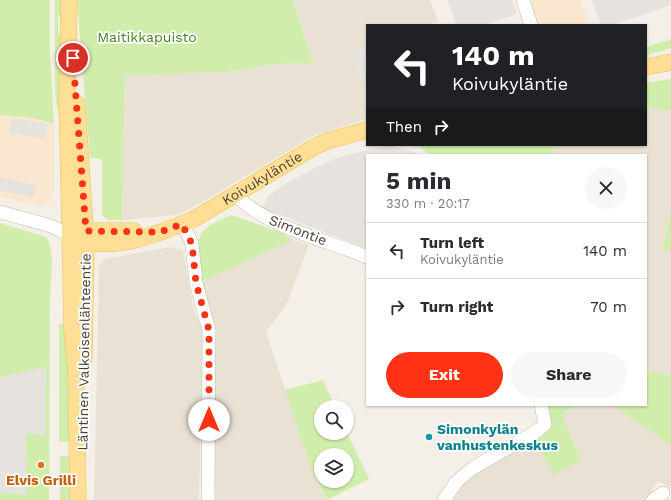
<!DOCTYPE html>
<html lang="en">
<head>
<meta charset="utf-8">
<style>
  body { margin:0; font-family:"Work Sans",sans-serif; background:#f7f7f7; color:#2b2b33; height:100vh; display:flex; flex-direction:column; font-size:15px; white-space:nowrap }
  * { box-sizing:border-box; margin:0 }
  p { font-size:13px; color:#7c7c81 }
  .icon { flex:none; width:22px; height:22px; fill:none; stroke:currentColor; stroke-width:2; stroke-linecap:round; stroke-linejoin:round }
  .map { position:relative; flex:1; overflow:hidden }
  .panel { position:absolute; left:366px; top:154px; width:281px; height:252px; display:flex; flex-direction:column; background:#fff; border-radius:0px; box-shadow:0 1px 3px #0004 }
  .panel>* { flex:none }
  .banner { position:absolute; left:366px; top:24px; width:281px; height:122px; border-radius:0px; box-shadow:0 1px 3px #0004; background:#202124; color:#fff; overflow:hidden }
  .controls { position:absolute; left:314px; top:400px; display:grid; gap:8px }
  .controls a { display:grid; place-items:center; width:40px; height:40px; border-radius:50%; background:#fff; box-shadow:0 1px 3px #0004; font-size:20px }
  .pin { position:absolute; display:grid; place-items:center; width:34px; height:34px; color:#fff; margin:-17px; border:2px solid #fff; border-radius:50%; box-shadow:0 1px 4px #0007 }
  .me { position:absolute; width:44px; margin:-22px; rotate:0deg; stroke-linejoin:round; filter:drop-shadow(0 0 3px #0008) }
  .turn { display:flex; align-items:center; gap:14px; height:84px; padding:0 20px; font-size:18px }
  .turn .icon { width:52px; height:52px; stroke-width:2.5 }
  .turn b { display:block; font-size:28px; line-height:34px }
  .then { display:flex; align-items:center; height:38px; padding:0 20px; background:#0003; gap:8px; font-size:15px }
  .round { display:grid; place-items:center; flex:none; width:42px; height:42px; border-radius:21px; background:#f7f7f7 }
  .overview { display:flex; align-items:center; justify-content:space-between; height:68px; padding:0 20px }
  h1 { font-size:24px; font-weight:700; line-height:30px }
  .primary-button { display:flex; gap:8px; margin-top:auto; padding:8px 20px }
  .primary-button a { flex:1; height:46px; border-radius:24px; background:#ff3314; color:#fff; font-size:16px; font-weight:700; line-height:46px; text-align:center }
  .primary-button a+a { background:#f7f7f7; color:#2b2b33 }
  ul { padding:0; list-style:none }
  li { display:flex; align-items:center; gap:12px; height:56px; padding:0 20px; border-top:1px solid #e1e1e2 }
  li div { flex:1 }
  li b { display:block; font-size:15px }
  li em { font-style:normal }
  .map>svg:first-child { display:block }
</style>
</head>
<body>
<div class="map">
<svg width="671" height="500" viewBox="0 0 671 500">
  <rect width="100%" height="100%" fill="#f5f0e7"/>
  <g fill="#e9e2d4">
    <polygon points="293,0 430,0 438,21 428,25 367,25 367,46 352,51 367,96 367,119 313,136 204,201 177,215 122,220 125,74 228,72 275,64 313,63"/>
    <polygon points="646,107 671,111 671,210 662,248 671,251 671,375 646,371 646,155 552,155 555,145 646,145"/>
    <polygon points="293,240 309,245 287,303 266,332 313,474 326,500 213,500 201,282"/>
    <polygon points="171,247 183,251 194,311 203,331 199,500 94,500 99,265 105,259"/>
    <polygon points="576,405 612,405 671,446 671,489 659,481 652,489 652,497 648,500 453,500 469,476 533,438 581,460 562,415"/>
  </g>
  <g fill="#f9e7d0">
    <polygon points="530,0 581,0 589,25 537,25"/>
    <polygon points="0,115 33,118 54,124 54,189 53,196 49,204 39,206 0,197"/>
  </g>
  <g fill="#d1edac" fill-rule="evenodd">
    <polygon points="0,0 50,0 50,51 54,124 33,118 0,115"/>
    <polygon points="55,0 63,0 62,15 58,15 58,34 62,34 60,125 55,93"/>
    <polygon points="77,0 293,0 313,63 275,64 228,72 125,75 122,220 107,220 102,214 102,159 90,158"/>
    <polygon points="671,39 671,47 669,49 646,55 646,47"/>
    <polygon points="671,79 671,111 646,107 646,83"/>
    <polygon points="418,145 555,145 552,155 429,155"/>
    <polygon points="671,210 671,251 662,249"/>
    <path d="M232,215L282,233L293,240L201,282C198,241 188,232 232,215Z"/>
    <polygon points="0,223 46,237 50,244 52,260 50,298 49,500 0,500"/>
    <polygon points="59,324 69,324 70,442 59,442"/>
    <polygon points="646,371 671,375 671,446 612,405 646,405"/>
    <path d="M323,380L335,407H321V433H347L369,479L327,500L313,474L285,390ZM321,455H347V481H321Z"/>
    <polygon points="546,405 576,405 562,415 581,460 554,475 533,438"/>
    <polygon points="60,456 72,456 71,500 60,500"/>
  </g>
  <g fill="#e6e3df">
    <polygon points="448,0 512,0 517,14 483,25 456,25"/>
    <polygon points="592,0 669,0 671,5 612,25 601,25"/>
    <polygon points="367,46 367,96 352,51"/>
    <polygon points="12,118 48,124 45,139 10,133"/>
    <polygon points="389,145 424,155 367,155 367,249 262,208 268,196 285,184 307,172 336,158"/>
    <polygon points="0,178 36,185 34,197 0,191"/>
    <polygon points="46,367 45,435 26,434 27,495 0,492 0,377"/>
  </g>
  <g fill="none" stroke-linecap="round" stroke-linejoin="round">
    <defs>
      <g id="minor">
        <polyline points="523,0 531,25"/>
        <path d="M235,194C267,228 324,239 367,257"/>
        <polyline points="0,212 51,226 70,235"/>
        <polyline points="183,223 192,244 196,283 209,330 208,500"/>
        <polyline points="444,500 457,481 473,468 537,431 545,424 541,405"/>
        <polyline points="653,500 663,493"/>
      </g>
      <g id="major">
        <polyline points="69,0 67,99 72,328 76,372 78,500"/>
        <polyline points="646,67 671,62"/>
        <polyline points="77,104 86,242 84,358"/>
        <polyline points="75,233 85,231 134,231"/>
        <path id="s1" d="M77,238C110,254 163,232 194,219L314,147L327,141L367,130"/>
      </g>
    </defs>
    <use href="#minor" stroke="#c1b8a8" stroke-width="14"/>
    <use href="#major" stroke="#efc05b" stroke-width="17"/>
    <use href="#minor" stroke="#fff" stroke-width="13"/>
    <use href="#major" stroke="#ffdf96" stroke-width="16"/>
  </g>
  <g fill="none" stroke-linecap="round" stroke-linejoin="round">
    <polyline stroke="#ff3314" stroke-width="7" stroke-dasharray="0 12.6" points="73,58 86,231 160,232 182,224 192,244 196,283 209,330 209,420"/>
  </g>
  <circle fill="#0f9aa8" stroke="#fff" stroke-width="1.5" cx="429" cy="437" r="4"/>
  <circle fill="#e8710a" stroke="#fff" stroke-width="1.5" cx="41" cy="465" r="4"/>
  <g text-anchor="middle" dominant-baseline="central" stroke-width="3.5" stroke-linejoin="round" paint-order="stroke">
    <g font-size="14" fill="#488122" stroke="#fff">
      <text x="147" y="37">Maitikkapuisto</text>
    </g>
    <g font-size="14" fill="#494135" stroke="#fff">
      <text stroke="none"><textPath href="#s1" startOffset="201">Koivukyläntie</textPath></text>
      <text transform="translate(298 230) rotate(21)">Simontie</text>
      <text transform="translate(84 352) rotate(-89)">Läntinen Valkoisenlähteentie</text>
    </g>
    <g font-size="14" font-weight="bold" fill="#0d838f" stroke="#fff" text-anchor="start">
      <text x="437" y="429">Simonkylän<tspan x="437" dy="16">vanhustenkeskus</tspan></text>
    </g>
    <g font-size="14" font-weight="bold" fill="#c56008" stroke="#fff">
      <text x="41" y="480">Elvis Grilli</text>
    </g>
  </g>
</svg>
<div class="controls">
<a><svg class="icon" aria-label="search" viewBox="0 0 24 24"><circle cx="10" cy="10" r="6"/><path d="M15 15l6 6"/></svg></a>
<a><svg class="icon" aria-label="layers" viewBox="0 0 24 24"><path d="M12 4l9 5-9 5-9-5zM3 14l9 5 9-5"/></svg></a>
</div>
<div class="pin" style="left:73px;top:58px;background:#d93025"><svg class="icon" aria-label="arrive" viewBox="0 0 24 24"><path d="M6 21V4h12l-3 4 3 4H6"/></svg></div>
<svg class="me" style="left:209px;top:420px" viewBox="-20 -20 40 40"><circle r="19" fill="#fff"/><path d="M0-13L10 11 0 6-10 11z" fill="#ff3314"/></svg>
<div class="banner">
<div class="turn"><svg class="icon" aria-label="left" viewBox="0 0 24 24"><path d="M17 20v-9H6M10 6l-5 5 5 5"/></svg><div><b>140 m</b>Koivukyläntie</div></div>
<div class="then">Then<svg class="icon" aria-label="right" viewBox="0 0 24 24"><path d="M7 20v-9h11M14 6l5 5-5 5"/></svg></div>
</div>
<section class="panel">
<div class="overview"><div><h1>5 min</h1><p>330 m · 20:17</p></div><a class="round"><svg class="icon" aria-label="close" viewBox="0 0 24 24"><path d="M6 6l12 12M18 6L6 18"/></svg></a></div>
<ul>
<li><svg class="icon" aria-label="left" viewBox="0 0 24 24"><path d="M17 20v-9H6M10 6l-5 5 5 5"/></svg><div><b>Turn left</b><p>Koivukyläntie</p></div><em>140 m</em></li>
<li><svg class="icon" aria-label="right" viewBox="0 0 24 24"><path d="M7 20v-9h11M14 6l5 5-5 5"/></svg><div><b>Turn right</b></div><em>70 m</em></li>
</ul>
<div class="primary-button"><a>Exit</a><a>Share</a></div>
</section>
</div>
</body>
</html>
